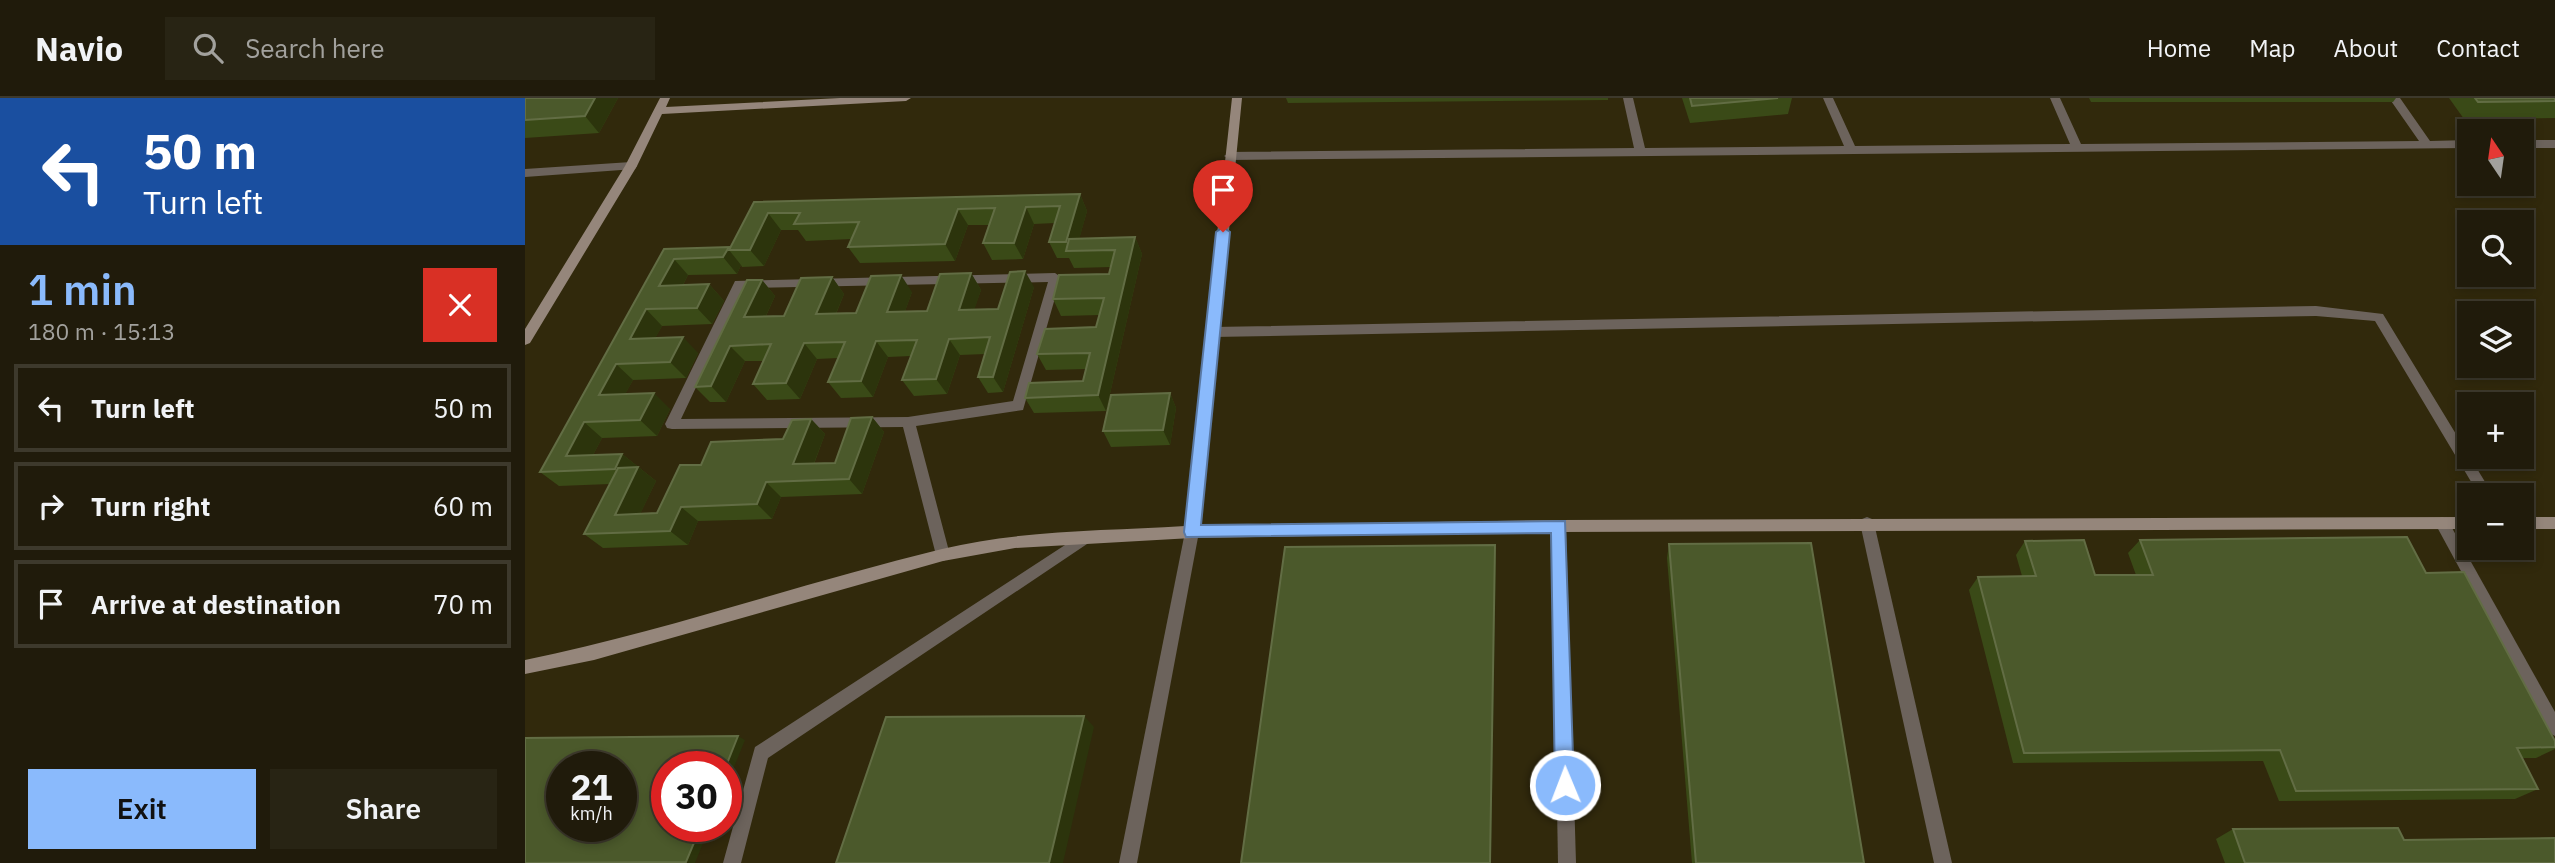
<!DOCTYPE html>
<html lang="en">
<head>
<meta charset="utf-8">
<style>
  body { margin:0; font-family:"IBM Plex Sans",sans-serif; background:#282414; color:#f1f3f6; height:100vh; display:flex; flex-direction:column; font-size:26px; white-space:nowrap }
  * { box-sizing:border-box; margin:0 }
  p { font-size:23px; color:#a2a19d }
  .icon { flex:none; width:38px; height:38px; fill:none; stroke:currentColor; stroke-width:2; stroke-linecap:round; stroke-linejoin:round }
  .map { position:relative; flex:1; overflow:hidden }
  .side { display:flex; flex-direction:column; background:#201b0b; width:525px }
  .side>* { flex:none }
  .banner { background:#1a4fa0; color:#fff; overflow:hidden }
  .needle { width:46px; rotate:347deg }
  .controls { position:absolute; left:1932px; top:21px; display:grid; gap:14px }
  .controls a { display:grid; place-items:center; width:77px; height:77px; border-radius:0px; background:#201b0b; box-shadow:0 4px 10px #0003,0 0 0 2px #3d392c; font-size:35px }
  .speed { position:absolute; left:21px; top:653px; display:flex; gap:14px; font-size:35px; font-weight:700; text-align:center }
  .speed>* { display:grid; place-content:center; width:91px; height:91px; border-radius:50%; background:#201b0b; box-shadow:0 4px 10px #0003,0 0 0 2px #3d392c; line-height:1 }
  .speed small { font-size:18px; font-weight:400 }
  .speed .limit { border:10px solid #d22; background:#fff; color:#111 }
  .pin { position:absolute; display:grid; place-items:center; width:60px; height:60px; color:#fff; margin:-72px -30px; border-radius:50% 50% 50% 0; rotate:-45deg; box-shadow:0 0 7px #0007 }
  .pin .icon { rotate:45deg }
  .me { position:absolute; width:77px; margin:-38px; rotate:359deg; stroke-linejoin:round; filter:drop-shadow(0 0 5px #0008) }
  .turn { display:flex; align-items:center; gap:24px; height:147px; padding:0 28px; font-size:32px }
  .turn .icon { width:91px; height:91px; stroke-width:2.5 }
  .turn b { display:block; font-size:49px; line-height:60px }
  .round { display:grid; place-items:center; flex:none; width:74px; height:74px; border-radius:0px; background:#282414 }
  .headline { display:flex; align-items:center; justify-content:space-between; height:119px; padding:0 28px }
  h1 { font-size:42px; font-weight:600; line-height:52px; color:#8abafc }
  .cta { display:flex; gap:14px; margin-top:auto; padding:14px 28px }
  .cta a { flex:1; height:80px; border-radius:0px; background:#8abafc; color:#111; font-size:28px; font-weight:600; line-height:80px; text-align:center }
  .cta a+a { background:#282414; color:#f1f3f6 }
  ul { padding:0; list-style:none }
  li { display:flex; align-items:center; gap:21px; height:88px; margin:0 14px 10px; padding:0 14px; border:4px solid #3d392c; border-radius:0px }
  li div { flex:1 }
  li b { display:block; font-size:26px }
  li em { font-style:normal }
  header { display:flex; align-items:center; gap:42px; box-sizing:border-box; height:98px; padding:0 35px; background:#201b0b; border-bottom:2px solid #3d392c }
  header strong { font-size:33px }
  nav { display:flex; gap:38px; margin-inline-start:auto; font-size:24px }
  .search { width:490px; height:63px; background:#282414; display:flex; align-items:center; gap:18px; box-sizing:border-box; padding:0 24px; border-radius:0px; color:#a2a19d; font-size:26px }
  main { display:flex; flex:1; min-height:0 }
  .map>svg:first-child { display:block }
</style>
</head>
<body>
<header>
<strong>Navio</strong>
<div class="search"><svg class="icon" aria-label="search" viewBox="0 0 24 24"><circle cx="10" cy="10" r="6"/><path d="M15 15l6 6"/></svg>Search here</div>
<nav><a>Home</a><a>Map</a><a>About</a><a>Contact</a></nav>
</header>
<main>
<section class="side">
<div class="banner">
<div class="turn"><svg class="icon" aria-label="left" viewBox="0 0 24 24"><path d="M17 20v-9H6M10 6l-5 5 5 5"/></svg><div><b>50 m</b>Turn left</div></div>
</div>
<div class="headline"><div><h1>1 min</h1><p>180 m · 15:13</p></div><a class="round" style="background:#d93025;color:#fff"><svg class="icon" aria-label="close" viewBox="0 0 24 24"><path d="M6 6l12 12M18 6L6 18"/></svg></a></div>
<ul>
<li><svg class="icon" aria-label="left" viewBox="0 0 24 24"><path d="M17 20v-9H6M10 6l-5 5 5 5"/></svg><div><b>Turn left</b></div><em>50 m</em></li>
<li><svg class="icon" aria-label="right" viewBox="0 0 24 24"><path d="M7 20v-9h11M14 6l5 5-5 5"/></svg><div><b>Turn right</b></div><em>60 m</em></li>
<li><svg class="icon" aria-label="arrive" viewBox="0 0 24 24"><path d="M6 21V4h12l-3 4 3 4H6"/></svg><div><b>Arrive at destination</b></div><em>70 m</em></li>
</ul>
<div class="cta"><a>Exit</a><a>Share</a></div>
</section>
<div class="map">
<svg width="2030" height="765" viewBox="0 0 2030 765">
  <rect width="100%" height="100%" fill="#2a240f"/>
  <path fill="#31290c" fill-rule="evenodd" d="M0,0H2030V765H0ZM1944,33H1997V86H1944ZM1944,124H1997V177H1944ZM1944,215H1997V268H1944ZM1944,306H1997V359H1944ZM1944,397H1997V450H1944ZM37,668H96V728H37ZM142,668H201V728H142Z"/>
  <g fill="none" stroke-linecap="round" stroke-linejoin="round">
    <g fill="#6c635c" fill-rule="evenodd">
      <polygon points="1098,0 1108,0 1120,50 1319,48 1298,0 1308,0 1330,48 1545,46 1525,0 1535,0 1556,46 1894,43 1864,0 1875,0 1905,43 1944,42 1944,50 705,62 699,58 705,54 1109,50"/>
      <rect x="1997" y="42" width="33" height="8"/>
      <polygon points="106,64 112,68 110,71 0,79 0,71"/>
      <path d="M530,175L536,179L498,312L391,328L425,457L423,461L418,463L413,461L411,457L378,329L147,331L142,330L140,326L210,183ZM523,184L488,303L383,319L156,321L218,190Z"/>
      <polygon points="1791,208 1858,216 1968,397 1954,397 1850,223 1791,218 688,239 682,234 688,229"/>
      <polygon points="1342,419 1347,421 1349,425 1427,765 1409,765 1335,425 1337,421"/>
      <polygon points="1917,419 1922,421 2030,614 2030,638 2024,635 1912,429 1910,425 1912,421"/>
      <polygon points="1034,422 1039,424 1041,428 1051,765 1033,765 1027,428 1029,424"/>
      <polygon points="667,428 672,430 674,434 612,765 594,765 660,434 662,430"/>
      <polygon points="560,434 565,436 567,440 565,444 243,660 216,765 198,765 230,649"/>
    </g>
    <g fill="#95867b" fill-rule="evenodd">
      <polygon points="135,0 145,0 141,9 315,0 386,0 381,3 137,16 112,68 5,245 0,247 0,231 100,68"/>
      <path d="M707,0H717L675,428L1034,422L1944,419V431L1034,434L667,440L490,450L418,463L69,562L0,576V562C141,533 277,485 417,451C496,432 579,433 660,428Z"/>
      <rect x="1997" y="419" width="33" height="12"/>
    </g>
  </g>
  <g fill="#3a4a17">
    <polygon points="0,0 93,0 74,35 0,40"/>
    <polygon points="761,0 1083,0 1083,2 763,5"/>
    <polygon points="1157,0 1267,0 1263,16 1165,25"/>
    <polygon points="1564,0 1871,0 1868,4 1566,4"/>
    <polygon points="1924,0 2030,0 2030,20 1939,21"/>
    <polygon points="555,96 562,113 554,141 610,139 617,156 581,313 509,315 500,300 558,283 561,271 521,272 512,256 571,229 575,217 536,218 528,201 584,176 586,169 549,170 544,160 532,160 524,144 530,125 509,126 498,161 467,162 458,145 464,127 443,127 430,163 335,165 323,149 327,141 281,143 273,132 256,132 239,168 217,169 216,167 212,176 163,177 158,187 184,186 199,203 187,226 137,228 130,240 173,255 161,280 108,282 100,296 145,311 132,338 77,340 68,357 97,356 131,383 115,416 132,415 176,367 258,341 286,321 300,336 289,366 310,365 347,319 359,334 337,396 256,399 247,421 173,423 163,447 78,450 59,436 85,386 34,388 15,374 139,151 204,149 205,150 229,104"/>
    <polygon points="446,175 456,192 449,211 473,211 509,189 478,294 463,295 453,279 460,256 435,257 422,296 389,298 377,282 386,258 363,259 348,299 316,300 303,284 313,260 292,261 275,301 242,302 228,286 239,263 220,263 201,304 185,304 170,289 237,182 250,198 241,218 259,218 307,179 319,196 311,216 331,215 387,194 380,213 402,213"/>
    <polygon points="645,295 651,310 645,347 586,349 578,333"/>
    <polygon points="1615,442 1901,475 2030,643 2030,651 2011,660 1997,660 2013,691 1990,701 1754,703 1738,663 1488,665 1444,492 1453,479 1497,478 1491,457 1500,443 1570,477 1611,477 1603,455"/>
    <polygon points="1144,446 1339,765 1167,765 1142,460"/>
    <polygon points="1708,731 1879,742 2030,765 1700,765 1691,741"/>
  </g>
  <g fill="#2c340c">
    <polygon points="70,0 93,0 74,35 60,18"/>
    <polygon points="555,96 562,113 551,153 546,153 541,144"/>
    <polygon points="501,109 509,126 498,161 489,145"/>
    <polygon points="433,111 443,127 430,163 420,146"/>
    <polygon points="243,115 256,132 239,168 225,152"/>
    <polygon points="610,139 617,156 581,313 573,297"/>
    <polygon points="204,149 207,152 204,152 216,167 212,176 198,159"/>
    <polygon points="149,161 163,177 149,204 134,188"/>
    <polygon points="500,173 509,189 478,294 468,279"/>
    <polygon points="446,175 456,192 444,228 434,212"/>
    <polygon points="376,177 387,194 374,230 362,214"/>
    <polygon points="307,179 319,196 304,232 291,216"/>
    <polygon points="237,182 250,198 233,235 219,219"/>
    <polygon points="184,186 199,203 187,226 172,210"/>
    <polygon points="121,211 137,228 121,257 105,241"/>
    <polygon points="158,239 173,255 161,280 145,264"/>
    <polygon points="424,241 435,257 422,296 411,281"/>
    <polygon points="351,243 363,259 348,299 336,283"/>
    <polygon points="279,245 292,261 275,301 261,285"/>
    <polygon points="205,248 220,263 201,304 186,288"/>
    <polygon points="91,266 108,282 91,313 74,297"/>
    <polygon points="129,295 145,311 132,338 115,322"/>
    <polygon points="645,295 651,310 645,347 638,332"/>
    <polygon points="347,319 359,334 337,396 324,381"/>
    <polygon points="286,321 300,336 283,381 268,366"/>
    <polygon points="59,324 77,340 60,372 41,358"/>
    <polygon points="97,356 131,383 108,431 90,417 106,384 90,371"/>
    <polygon points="241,384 256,399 247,421 232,406"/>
    <polygon points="156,409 173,423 163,447 145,433"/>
    <polygon points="970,447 971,461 966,765 965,765"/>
    <polygon points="559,618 569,629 538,765 524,765"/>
    <polygon points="213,638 220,642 201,689 201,668"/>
    <polygon points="176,728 185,728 170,765 164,765 161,764"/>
  </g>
  <g fill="#4b592b" stroke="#626d44" stroke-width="2" fill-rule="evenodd">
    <polygon points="0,0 70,0 60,18 0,22"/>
    <polygon points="1165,0 1253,0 1167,8"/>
    <polygon points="1950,0 2030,0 2030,3 1953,4"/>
    <polygon points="555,96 541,144 524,144 535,108 501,109 489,145 458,145 470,110 433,111 420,146 323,149 334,124 269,126 275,115 243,115 225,152 204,152 229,104"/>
    <polygon points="610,139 573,297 500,300 504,285 558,283 565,255 512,256 520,231 571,229 579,200 528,201 534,177 584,176 590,152 541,153 544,141"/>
    <polygon points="204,149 198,159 149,161 134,188 184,186 172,210 121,211 105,241 158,239 145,264 91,266 74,297 129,295 115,322 59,324 41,358 97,356 90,371 15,374 139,151"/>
    <polygon points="500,173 468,279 453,279 465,239 424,241 411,281 377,282 392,242 351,243 336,283 303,284 320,244 279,245 261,285 228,286 246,246 205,248 186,288 170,289 222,182 237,182 219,219 259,218 276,180 307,179 291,216 331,215 346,178 376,177 362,214 402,213 415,176 446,175 434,212 473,211 485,174"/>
    <polygon points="645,295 638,332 578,333 586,297"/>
    <polygon points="347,319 324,381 241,384 232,406 156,409 145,433 59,436 93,370 113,369 90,417 132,415 155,367 176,367 186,344 258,341 267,322 286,321 268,366 310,365 326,320"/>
    <polygon points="1882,439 1901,475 1939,474 2030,643 2030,649 1992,650 2013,691 1771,693 1755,652 1499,655 1453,479 1511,478 1500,443 1559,442 1570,477 1628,477 1615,442"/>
    <polygon points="1286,445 1339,765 1171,765 1144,446"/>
    <polygon points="970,447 965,765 716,765 760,449"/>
    <polygon points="559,618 524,765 311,765 361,619"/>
    <path d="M213,638L201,668H142V728H176L161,764L0,765V640ZM37,668H96V728H37Z"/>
    <polygon points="1873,730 1879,742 2030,740 2030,765 1720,765 1708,731"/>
  </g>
  <polygon fill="#8abafc" stroke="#5a79a4" stroke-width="2" points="698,129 705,134 676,427 1040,423 1049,687 1047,694 1040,696 1033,694 1030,687 1026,435 661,439 659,434 691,134"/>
</svg>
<div class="controls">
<a><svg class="needle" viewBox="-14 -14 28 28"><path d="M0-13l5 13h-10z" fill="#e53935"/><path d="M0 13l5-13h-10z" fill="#a2a19d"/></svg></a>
<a><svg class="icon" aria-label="search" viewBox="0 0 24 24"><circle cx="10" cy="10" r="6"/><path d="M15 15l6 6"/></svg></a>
<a><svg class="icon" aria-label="layers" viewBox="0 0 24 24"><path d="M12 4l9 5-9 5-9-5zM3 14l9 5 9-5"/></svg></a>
<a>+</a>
<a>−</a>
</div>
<div class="speed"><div>21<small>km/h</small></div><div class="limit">30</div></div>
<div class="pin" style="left:698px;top:134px;background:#d93025"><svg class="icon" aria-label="arrive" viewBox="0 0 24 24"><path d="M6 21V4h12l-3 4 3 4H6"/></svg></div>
<svg class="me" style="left:1040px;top:687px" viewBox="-20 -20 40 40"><circle r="17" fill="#8abafc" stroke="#fff" stroke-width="3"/><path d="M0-11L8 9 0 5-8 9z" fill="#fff"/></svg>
</div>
</main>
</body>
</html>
